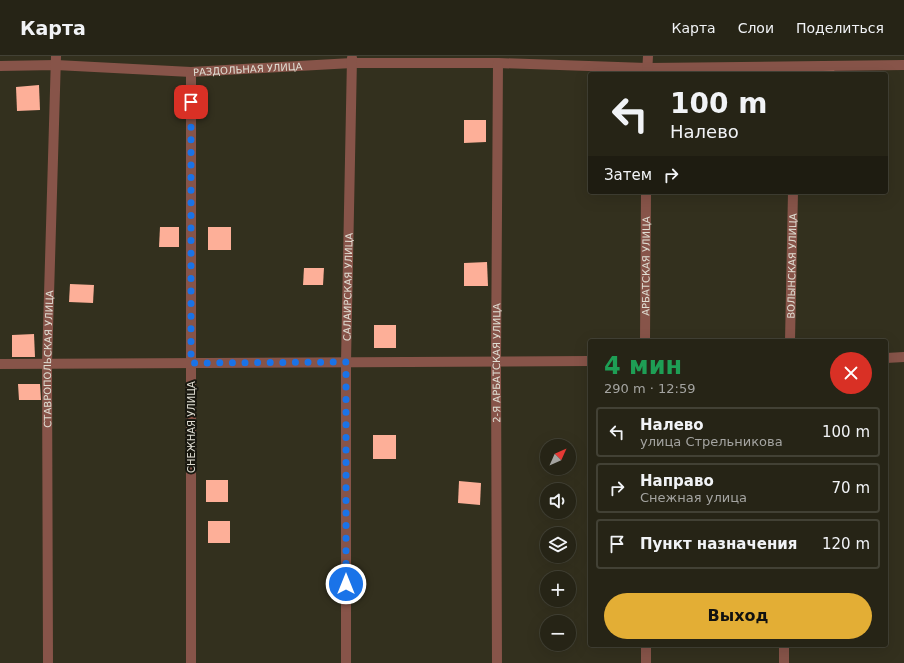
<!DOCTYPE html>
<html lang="ru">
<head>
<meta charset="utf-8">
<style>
  body { margin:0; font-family:"DejaVu Sans",sans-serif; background:#323023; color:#f1f3f6; height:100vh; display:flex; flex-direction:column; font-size:15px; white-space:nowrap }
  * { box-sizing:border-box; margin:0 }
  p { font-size:13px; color:#a4a4a1 }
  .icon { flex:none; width:22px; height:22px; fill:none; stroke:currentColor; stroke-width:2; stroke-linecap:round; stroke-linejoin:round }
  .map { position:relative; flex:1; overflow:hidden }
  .details { position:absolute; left:588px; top:283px; width:300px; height:308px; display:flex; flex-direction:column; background:#262416; border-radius:4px; box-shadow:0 4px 16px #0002,0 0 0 1px #424135 }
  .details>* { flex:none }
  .guide { position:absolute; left:588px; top:16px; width:300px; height:122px; border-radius:4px; box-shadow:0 4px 16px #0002,0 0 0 1px #424135; background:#262416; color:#f1f3f6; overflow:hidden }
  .needle { width:26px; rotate:45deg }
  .buttons { position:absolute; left:540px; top:383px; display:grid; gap:8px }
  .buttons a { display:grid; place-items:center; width:36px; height:36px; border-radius:50%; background:#262416; box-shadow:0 4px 16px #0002,0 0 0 1px #424135; font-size:20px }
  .pin { position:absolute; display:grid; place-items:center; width:34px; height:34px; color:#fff; margin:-17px; border-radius:8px; box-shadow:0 2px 6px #0006 }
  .me { position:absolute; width:44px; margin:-22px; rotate:0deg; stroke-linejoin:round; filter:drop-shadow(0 0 3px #0008) }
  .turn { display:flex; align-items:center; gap:14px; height:84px; padding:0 16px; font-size:18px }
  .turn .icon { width:52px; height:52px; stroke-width:2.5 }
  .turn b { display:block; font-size:28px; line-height:34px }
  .then { display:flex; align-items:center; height:38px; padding:0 16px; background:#0003; gap:8px; font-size:15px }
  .round { display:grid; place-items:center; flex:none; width:42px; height:42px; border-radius:21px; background:#323023 }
  .headline { display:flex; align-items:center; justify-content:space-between; height:68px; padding:0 16px }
  h1 { font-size:24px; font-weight:800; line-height:30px; color:#1e9e55 }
  .button { display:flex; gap:8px; margin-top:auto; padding:8px 16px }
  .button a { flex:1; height:46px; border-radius:24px; background:#e3ae35; color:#111; font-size:16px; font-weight:800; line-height:46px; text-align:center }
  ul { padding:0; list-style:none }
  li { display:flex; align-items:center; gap:12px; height:50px; margin:0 8px 6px; padding:0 8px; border:2px solid #424135; border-radius:4px }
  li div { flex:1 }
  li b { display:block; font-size:15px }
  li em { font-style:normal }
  header { display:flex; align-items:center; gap:24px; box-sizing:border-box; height:56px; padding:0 20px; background:#262416; border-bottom:1px solid #424135 }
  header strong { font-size:19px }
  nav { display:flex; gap:22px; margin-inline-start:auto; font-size:14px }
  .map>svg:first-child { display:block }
</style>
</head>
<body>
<header>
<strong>Карта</strong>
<nav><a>Карта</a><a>Слои</a><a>Поделиться</a></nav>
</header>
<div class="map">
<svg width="904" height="607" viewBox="0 0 904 607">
  <rect width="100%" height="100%" fill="#33301e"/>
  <g fill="#fdaf98">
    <polygon points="813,13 834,13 835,18 813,18"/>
    <polygon points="39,29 40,54 17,55 16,31"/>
    <polygon points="464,64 486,64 486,86 464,87"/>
    <polygon points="160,171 179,171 179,191 159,191"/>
    <rect x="208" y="171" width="23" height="23"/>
    <polygon points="487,206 488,230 464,230 464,207"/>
    <polygon points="304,212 324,212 323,229 303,229"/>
    <polygon points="70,228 94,229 93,247 69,246"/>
    <rect x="374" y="269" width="22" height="23"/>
    <polygon points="34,278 35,301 12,301 12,279"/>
    <polygon points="18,328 40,328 41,344 19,344"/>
    <rect x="373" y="379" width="23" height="24"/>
    <rect x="206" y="424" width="22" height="22"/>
    <polygon points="459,425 481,427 480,449 458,447"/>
    <rect x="208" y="465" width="22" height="22"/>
  </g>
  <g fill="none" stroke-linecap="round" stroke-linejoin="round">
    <g stroke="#875449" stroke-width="10">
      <path id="s1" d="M0,10L56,9L191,16L352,7H498L647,12L904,9"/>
      <polyline points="191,16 191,607"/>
      <polyline points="647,18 648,0"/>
      <path id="s2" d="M645,285L646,136"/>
      <path id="s3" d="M790,285L793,136"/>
      <polyline points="886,302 904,301"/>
      <polyline points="0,308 590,305"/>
      <polyline points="646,589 646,607"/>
      <path id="s4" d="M48,607L47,307L56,0"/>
      <path id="s5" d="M346,607V306L352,2"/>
      <path id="s6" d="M497,607L496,305L498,7"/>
      <polyline points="784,607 784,589"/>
    </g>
  </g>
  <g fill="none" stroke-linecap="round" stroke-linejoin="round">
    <polyline stroke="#1a73e8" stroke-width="7" stroke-dasharray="0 12.6" points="191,46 191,307 346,306 346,528"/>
  </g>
  <g text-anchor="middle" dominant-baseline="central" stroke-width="4" stroke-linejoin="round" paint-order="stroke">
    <g font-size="10" fill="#e0ded3" stroke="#191810">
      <text stroke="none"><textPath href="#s1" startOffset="248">РАЗДОЛЬНАЯ УЛИЦА</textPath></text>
      <text stroke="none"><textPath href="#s2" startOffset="75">АРБАТСКАЯ УЛИЦА</textPath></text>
      <text stroke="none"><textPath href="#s3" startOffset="75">ВОЛЫНСКАЯ УЛИЦА</textPath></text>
      <text stroke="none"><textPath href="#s5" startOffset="376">САЛАИРСКАЯ УЛИЦА</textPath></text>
      <text stroke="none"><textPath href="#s4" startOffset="304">СТАВРОПОЛЬСКАЯ УЛИЦА</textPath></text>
      <text stroke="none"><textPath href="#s6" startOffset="300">2-Я АРБАТСКАЯ УЛИЦА</textPath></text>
      <text transform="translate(191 371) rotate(-90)">СНЕЖНАЯ УЛИЦА</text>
    </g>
  </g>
</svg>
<div class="buttons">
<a><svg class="needle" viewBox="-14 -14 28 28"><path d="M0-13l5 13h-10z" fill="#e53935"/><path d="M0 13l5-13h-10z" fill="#a4a4a1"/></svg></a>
<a><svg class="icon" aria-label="sound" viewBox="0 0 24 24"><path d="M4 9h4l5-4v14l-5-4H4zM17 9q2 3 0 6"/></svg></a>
<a><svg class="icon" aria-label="layers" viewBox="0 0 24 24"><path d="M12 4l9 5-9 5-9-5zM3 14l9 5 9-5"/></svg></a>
<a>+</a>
<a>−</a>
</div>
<div class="pin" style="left:191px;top:46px;background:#d93025"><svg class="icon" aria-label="arrive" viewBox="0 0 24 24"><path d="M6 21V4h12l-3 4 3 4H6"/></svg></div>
<svg class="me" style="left:346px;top:528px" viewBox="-20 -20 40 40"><circle r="17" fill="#1a73e8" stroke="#fff" stroke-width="3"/><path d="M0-11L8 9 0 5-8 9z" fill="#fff"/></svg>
<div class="guide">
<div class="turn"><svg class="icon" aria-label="left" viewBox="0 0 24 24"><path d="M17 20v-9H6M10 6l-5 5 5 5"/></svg><div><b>100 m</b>Налево</div></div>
<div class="then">Затем<svg class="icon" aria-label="right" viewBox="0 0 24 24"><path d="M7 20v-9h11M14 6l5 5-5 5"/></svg></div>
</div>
<section class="details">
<div class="headline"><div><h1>4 мин</h1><p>290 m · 12:59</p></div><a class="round" style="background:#d93025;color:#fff"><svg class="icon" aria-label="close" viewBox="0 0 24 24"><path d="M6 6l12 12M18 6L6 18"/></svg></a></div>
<ul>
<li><svg class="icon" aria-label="left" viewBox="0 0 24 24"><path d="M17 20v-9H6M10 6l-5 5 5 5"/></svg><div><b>Налево</b><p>улица Стрельникова</p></div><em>100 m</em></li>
<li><svg class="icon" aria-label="right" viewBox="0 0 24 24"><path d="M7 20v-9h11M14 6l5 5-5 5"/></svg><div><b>Направо</b><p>Снежная улица</p></div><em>70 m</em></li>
<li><svg class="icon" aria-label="arrive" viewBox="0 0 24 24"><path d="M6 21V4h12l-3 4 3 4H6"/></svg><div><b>Пункт назначения</b></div><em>120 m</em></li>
</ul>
<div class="button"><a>Выход</a></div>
</section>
</div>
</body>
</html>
